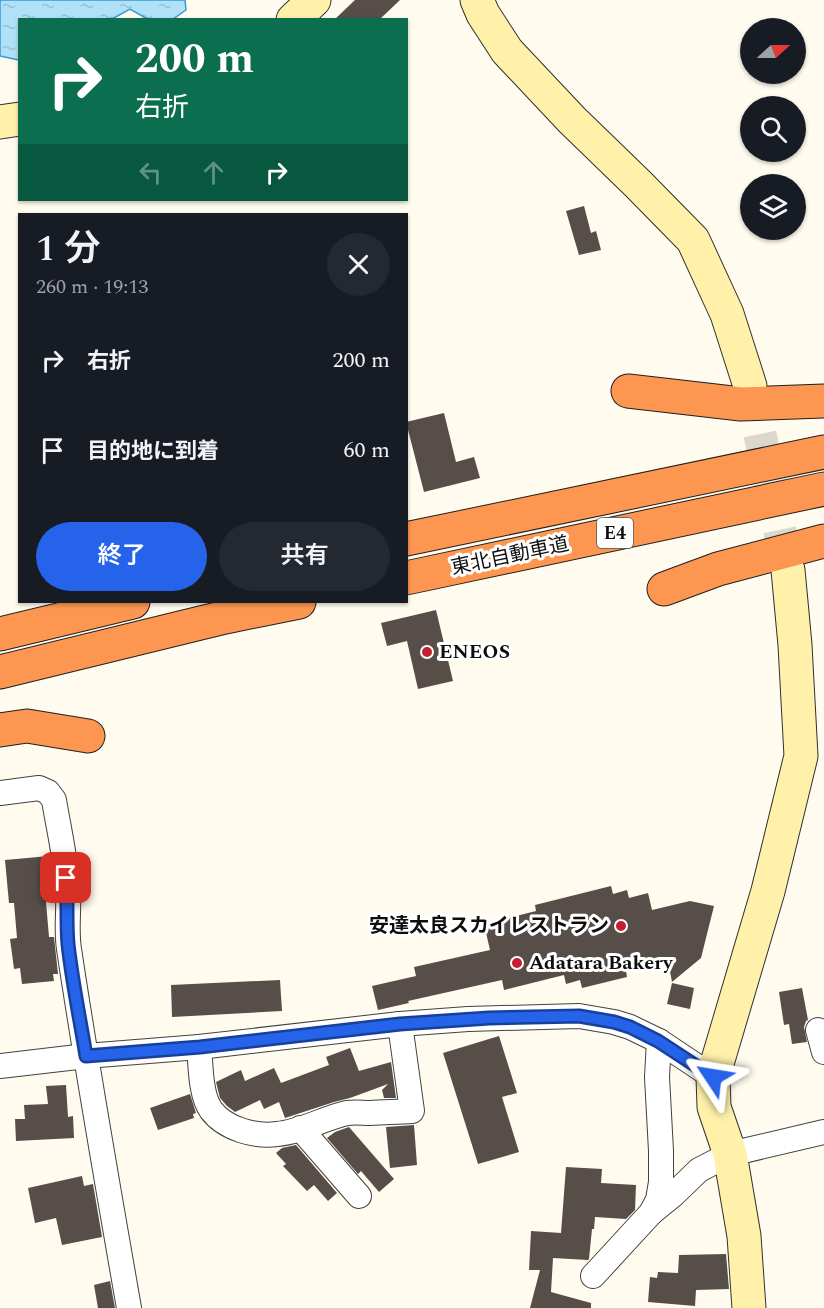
<!DOCTYPE html>
<html lang="ja">
<head>
<meta charset="utf-8">
<style>
  body { margin:0; font-family:Spectral,"Noto Sans JP",serif; background:#242831; color:#f1f3f6; height:100vh; display:flex; flex-direction:column; font-size:22px; white-space:nowrap }
  * { box-sizing:border-box; margin:0 }
  p { font-size:20px; color:#9ea1a6 }
  .icon { flex:none; width:33px; height:33px; fill:none; stroke:currentColor; stroke-width:2; stroke-linecap:round; stroke-linejoin:round }
  .map { position:relative; flex:1; overflow:hidden }
  .sheet { position:absolute; left:18px; top:213px; width:390px; height:390px; display:flex; flex-direction:column; background:#171b24; border-radius:0px; box-shadow:0 2px 4px #0004 }
  .sheet>* { flex:none }
  .top-card { position:absolute; left:18px; top:18px; width:390px; height:183px; border-radius:0px; box-shadow:0 2px 4px #0004; background:#0b6e4f; color:#fff; overflow:hidden }
  .needle { width:39px; rotate:69deg }
  .buttons { position:absolute; left:740px; top:18px; display:grid; gap:12px }
  .buttons a { display:grid; place-items:center; width:66px; height:66px; border-radius:50%; background:#171b24; box-shadow:0 2px 4px #0004; font-size:30px }
  .pin { position:absolute; display:grid; place-items:center; width:51px; height:51px; color:#fff; margin:-26px; border-radius:12px; box-shadow:0 3px 9px #0006 }
  .me { position:absolute; width:66px; margin:-33px; rotate:303deg; stroke-linejoin:round; filter:drop-shadow(0 0 4px #0008) }
  .turn { display:flex; align-items:center; gap:21px; height:126px; padding:0 18px; font-size:27px }
  .turn .icon { width:78px; height:78px; stroke-width:2.5 }
  .turn b { display:block; font-size:42px; line-height:51px }
  .lanes { display:flex; align-items:center; height:57px; padding:0 18px; background:#0003; justify-content:center; gap:30px; direction:ltr }
  .lanes .off { opacity:.35 }
  .round { display:grid; place-items:center; flex:none; width:63px; height:63px; border-radius:32px; background:#242831 }
  .summary { display:flex; align-items:center; justify-content:space-between; height:102px; padding:0 18px }
  h1 { font-size:36px; font-weight:600; line-height:45px }
  .cta { display:flex; gap:12px; margin-top:auto; padding:12px 18px }
  .cta a { flex:1; height:69px; border-radius:36px; background:#2563eb; color:#fff; font-size:24px; font-weight:600; line-height:69px; text-align:center }
  .cta a+a { background:#242831; color:#f1f3f6 }
  ul { padding:0; list-style:none }
  li { display:flex; align-items:center; gap:18px; height:90px; padding:0 18px }
  li div { flex:1 }
  li b { display:block; font-size:22px }
  li em { font-style:normal }
  .map>svg:first-child { display:block }
</style>
</head>
<body>
<div class="map">
<svg width="824" height="1308" viewBox="0 0 824 1308">
  <defs>
    <pattern id="water-ripples" width="26" height="14" patternUnits="userSpaceOnUse" patternTransform="scale(1.5)"><rect width="26" height="14" fill="#b0e1f9"/><path d="M2 4q2-2 4 0t4 0M15 11q2-2 4 0t4 0" fill="none" stroke="#96c0d4"/></pattern>
  </defs>
  <rect width="100%" height="100%" fill="#fffbee"/>
  <polygon fill="url(#water-ripples)" stroke="#339cd4" stroke-width="1.5" points="0,0 185,0 186,10 173,19 149,20 130,9 112,19 20,20 19,60 0,56"/>
  <g fill="#574e49">
    <polygon points="355,0 400,0 379,20 334,20"/>
    <polygon points="584,206 591,233 596,231 601,250 579,255 566,211"/>
    <polygon points="444,413 456,462 474,457 480,478 424,492 406,422"/>
    <polygon points="436,610 453,681 418,689 407,641 387,646 381,623"/>
    <polygon points="49,856 54,902 46,902 49,937 54,937 58,974 53,974 54,981 22,984 20,968 14,969 10,939 17,938 14,903 9,903 5,860"/>
    <polygon points="611,886 613,894 627,890 629,898 648,893 652,910 690,901 714,906 701,958 672,982 668,961 626,971 627,977 582,988 580,980 566,984 564,975 504,990 502,980 408,1001 409,1003 378,1010 372,986 416,976 414,967 490,950 484,924 536,911 535,905"/>
    <polygon points="280,980 282,1011 172,1017 171,985"/>
    <polygon points="672,983 694,988 690,1009 667,1004"/>
    <polygon points="802,988 808,1020 806,1021 804,1027 807,1042 792,1044 789,1024 784,1025 779,992"/>
    <polygon points="499,1036 517,1093 502,1097 519,1152 478,1164 443,1053"/>
    <polygon points="350,1048 359,1071 391,1062 396,1098 384,1098 382,1090 388,1084 350,1098 334,1102 285,1118 279,1102 264,1109 260,1100 235,1112 227,1106 220,1098 216,1082 241,1070 245,1081 274,1068 281,1083 329,1065 326,1057"/>
    <polygon points="66,1085 68,1117 73,1116 74,1138 16,1141 15,1119 25,1119 24,1105 48,1104 46,1086"/>
    <polygon points="190,1094 196,1113 193,1114 194,1118 158,1130 150,1108"/>
    <polygon points="414,1125 417,1165 390,1168 386,1127"/>
    <polygon points="349,1127 394,1179 379,1192 361,1171 358,1174 327,1138 335,1132"/>
    <polygon points="296,1145 337,1193 328,1201 314,1185 307,1191 283,1166 286,1164 276,1153 282,1148"/>
    <polygon points="566,1167 602,1169 601,1183 636,1185 635,1210 626,1219 595,1217 594,1229 592,1229 589,1259 588,1260 553,1258 551,1292 591,1303 591,1308 530,1308 540,1270 529,1270 531,1231 561,1233"/>
    <polygon points="82,1176 84,1186 93,1184 102,1237 62,1245 56,1218 35,1223 28,1188"/>
    <polygon points="726,1254 729,1289 696,1290 695,1306 648,1302 650,1277 657,1278 658,1272 678,1273 679,1255"/>
    <polygon points="110,1281 115,1308 98,1308 94,1285"/>
  </g>
  <g fill="none" stroke-linecap="round" stroke-linejoin="round">
    <polyline stroke="#dbd7cc" stroke-width="33" stroke-dasharray="33 16" stroke-linecap="butt" points="750,386 788,570"/>
    <defs>
      <g id="street">
        <path d="M0,793L39,788L48,792L54,800C59,831 67,863 68,895C69,913 66,930 69,949C87,1069 108,1188 129,1308"/>
        <polyline points="818,1030 824,1052"/>
        <path d="M199,1047C201,1066 200,1094 211,1110C225,1129 255,1137 277,1134C301,1132 324,1118 347,1113C355,1112 363,1113 370,1113C384,1112 398,1112 412,1111L400,1024"/>
        <polyline points="0,1066 86,1056 199,1047 400,1024 468,1019 579,1016 614,1022 630,1027 659,1041 713,1077"/>
        <polyline points="300,1128 359,1196"/>
        <polyline points="651,1213 672,1196 699,1170 730,1154 824,1132"/>
        <polyline points="593,1276 651,1213 658,1200 661,1182 661,1151 657,1077 659,1041"/>
      </g>
      <g id="secondary">
        <polyline points="477,0 483,14 507,51 572,120 638,184 693,240 727,314 750,386"/>
        <polyline points="293,20 314,0"/>
        <polyline points="0,122 20,119"/>
        <polyline points="749,1308 744,1236 730,1154 714,1107 713,1077 768,891 801,756 795,645 788,570"/>
      </g>
      <g id="highway">
        <polyline points="628,391 741,404 824,401"/>
        <polyline points="406,539 824,452"/>
        <polyline points="406,578 824,489"/>
        <polyline points="664,589 718,569 824,541"/>
        <polyline points="0,634 133,602"/>
        <polyline points="0,672 225,617 299,602"/>
        <polyline points="0,730 27,726 88,736"/>
      </g>
    </defs>
    <use href="#street" stroke="#414141" stroke-width="26"/>
    <use href="#secondary" stroke="#303030" stroke-width="35"/>
    <use href="#highway" stroke="#1f1f1f" stroke-width="35"/>
    <use href="#street" stroke="#fff" stroke-width="24"/>
    <use href="#secondary" stroke="#fff1a9" stroke-width="33"/>
    <use href="#highway" stroke="#fc9650" stroke-width="33"/>
  </g>
  <g fill="none" stroke-linecap="round" stroke-linejoin="round">
    <defs>
      <path id="route" d="M66,878C68,900 66,922 68,944C72,981 80,1019 86,1056L200,1047L400,1024L489,1018L579,1016L614,1022L630,1027L658,1041L713,1077"/>
    </defs>
    <use href="#route" stroke="#184099" stroke-width="15"/>
    <use href="#route" stroke="#2563eb" stroke-width="10"/>
  </g>
  <g fill="#c51e2e" stroke="#fff" stroke-width="2">
    <circle cx="427" cy="652" r="6"/>
    <circle cx="621" cy="926" r="6"/>
    <circle cx="517" cy="963" r="6"/>
  </g>
  <g text-anchor="middle" dominant-baseline="central" stroke-width="6" stroke-linejoin="round" paint-order="stroke">
    <rect fill="#fff" stroke="#565656" stroke-width="1.5" x="597" y="518" width="36" height="30" rx="4.5"/>
    <g font-size="18" font-weight="bold" fill="#0e0e0e">
      <text x="615" y="533">E4</text>
    </g>
    <g font-size="20" fill="#0e0e0e" stroke="#fff">
      <text transform="translate(510 556) rotate(-12)">東北自動車道</text>
    </g>
    <g font-size="20" font-weight="bold" fill="#0e0e0e" stroke="#fff" text-anchor="start">
      <text x="439" y="652">ENEOS</text>
      <text x="609" y="926" text-anchor="end">安達太良スカイレストラン</text>
      <text x="529" y="963">Adatara Bakery</text>
    </g>
  </g>
</svg>
<div class="buttons">
<a><svg class="needle" viewBox="-14 -14 28 28"><path d="M0-13l5 13h-10z" fill="#e53935"/><path d="M0 13l5-13h-10z" fill="#9ea1a6"/></svg></a>
<a><svg class="icon" aria-label="search" viewBox="0 0 24 24"><circle cx="10" cy="10" r="6"/><path d="M15 15l6 6"/></svg></a>
<a><svg class="icon" aria-label="layers" viewBox="0 0 24 24"><path d="M12 4l9 5-9 5-9-5zM3 14l9 5 9-5"/></svg></a>
</div>
<div class="pin" style="left:66px;top:878px;background:#d93025"><svg class="icon" aria-label="arrive" viewBox="0 0 24 24"><path d="M6 21V4h12l-3 4 3 4H6"/></svg></div>
<svg class="me" style="left:713px;top:1077px" viewBox="-20 -20 40 40"><path d="M0-17L14 15 0 8-14 15z" fill="#2563eb" stroke="#fff" stroke-width="4"/></svg>
<div class="top-card">
<div class="turn"><svg class="icon" aria-label="right" viewBox="0 0 24 24"><path d="M7 20v-9h11M14 6l5 5-5 5"/></svg><div><b>200 m</b>右折</div></div>
<div class="lanes"><svg class="icon off" aria-label="left" viewBox="0 0 24 24"><path d="M17 20v-9H6M10 6l-5 5 5 5"/></svg><svg class="icon off" aria-label="ahead" viewBox="0 0 24 24"><path d="M12 20V5M6 11l6-6 6 6"/></svg><svg class="icon" aria-label="right" viewBox="0 0 24 24"><path d="M7 20v-9h11M14 6l5 5-5 5"/></svg></div>
</div>
<section class="sheet">
<div class="summary"><div><h1>1 分</h1><p>260 m · 19:13</p></div><a class="round"><svg class="icon" aria-label="close" viewBox="0 0 24 24"><path d="M6 6l12 12M18 6L6 18"/></svg></a></div>
<ul>
<li><svg class="icon" aria-label="right" viewBox="0 0 24 24"><path d="M7 20v-9h11M14 6l5 5-5 5"/></svg><div><b>右折</b></div><em>200 m</em></li>
<li><svg class="icon" aria-label="arrive" viewBox="0 0 24 24"><path d="M6 21V4h12l-3 4 3 4H6"/></svg><div><b>目的地に到着</b></div><em>60 m</em></li>
</ul>
<div class="cta"><a>終了</a><a>共有</a></div>
</section>
</div>
</body>
</html>
